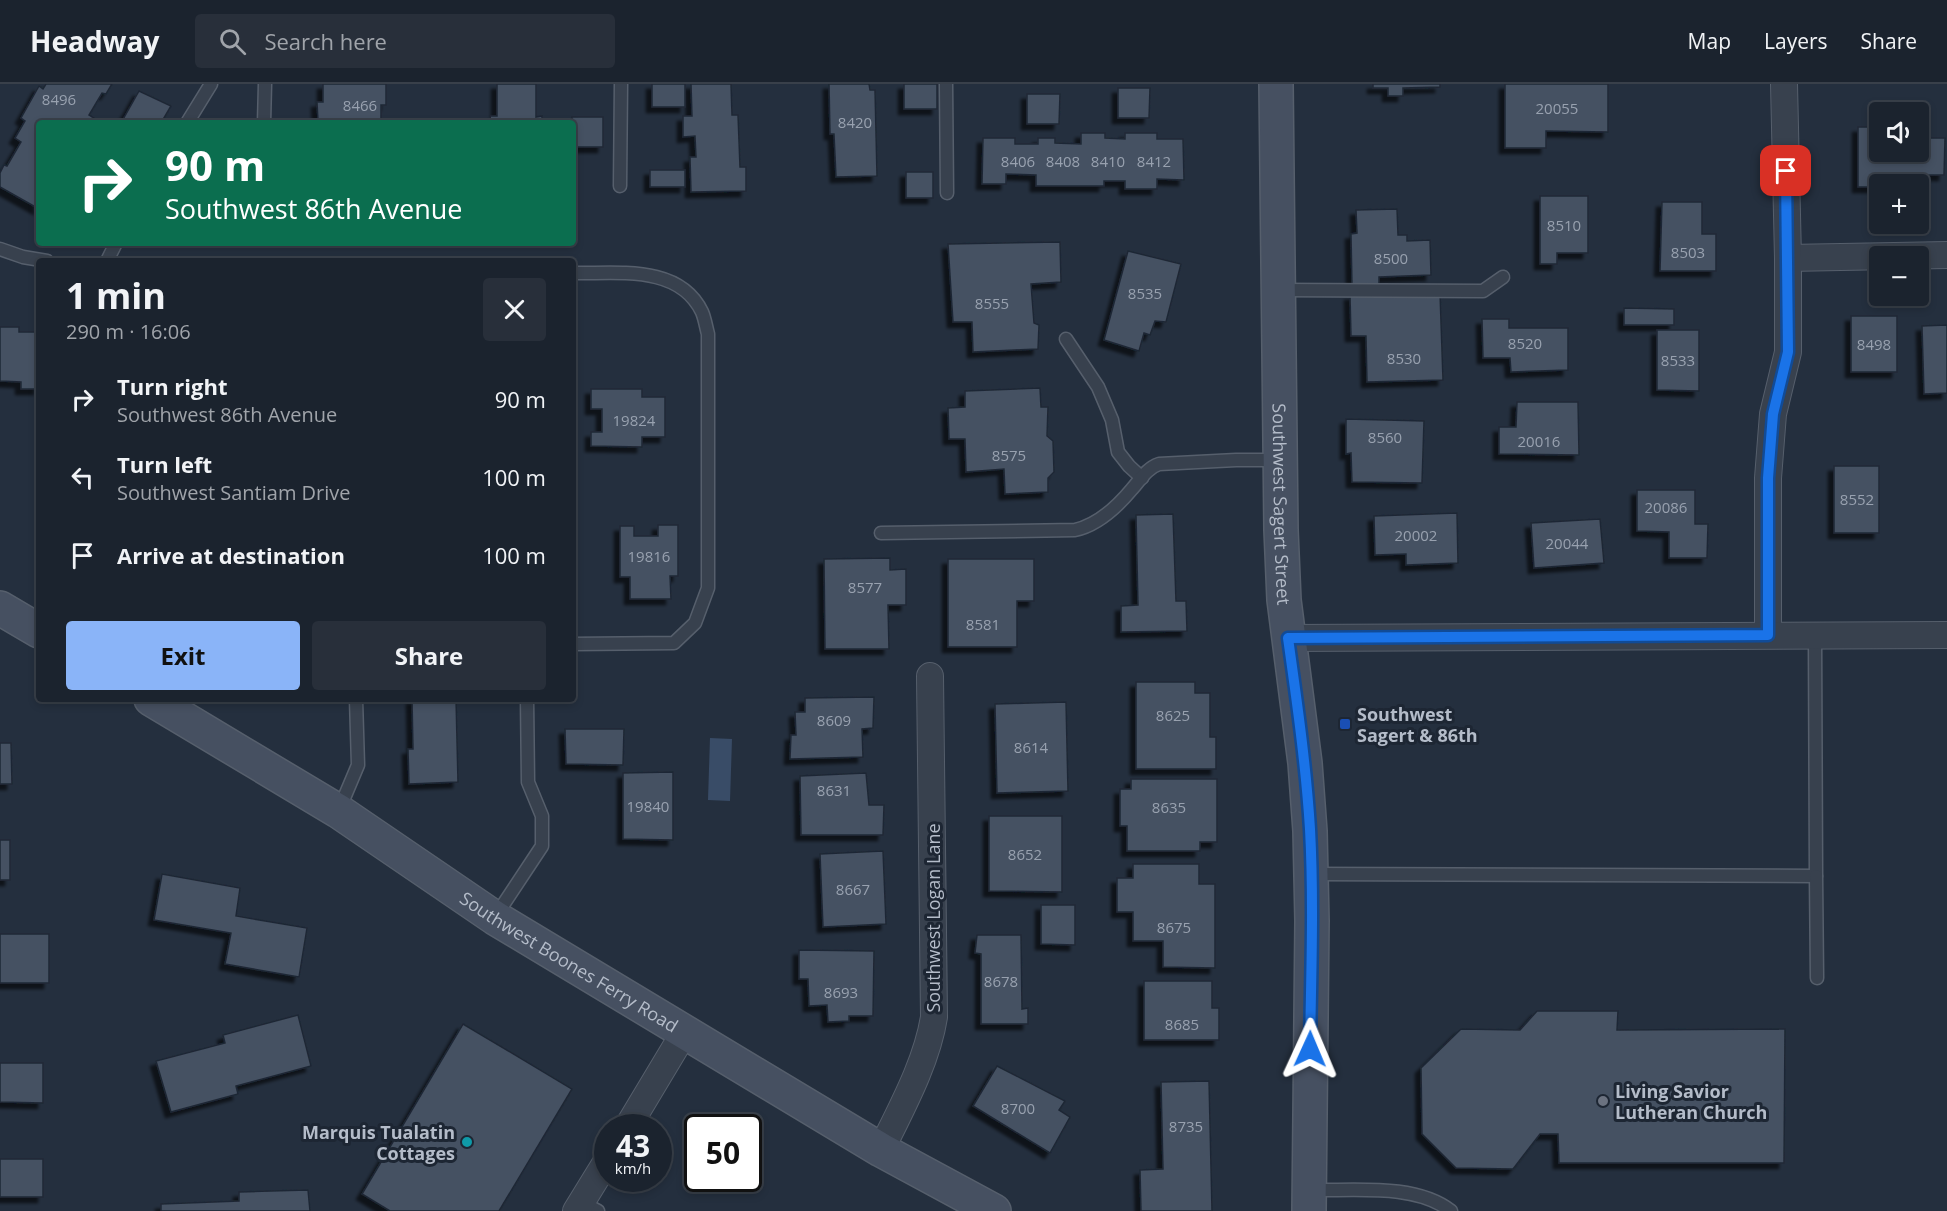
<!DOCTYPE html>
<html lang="en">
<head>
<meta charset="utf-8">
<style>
  body { margin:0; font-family:"Open Sans",sans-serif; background:#282f3a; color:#f1f3f6; height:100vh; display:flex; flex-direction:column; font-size:22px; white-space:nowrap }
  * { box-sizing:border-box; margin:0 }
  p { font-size:20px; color:#a0a4aa }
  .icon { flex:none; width:33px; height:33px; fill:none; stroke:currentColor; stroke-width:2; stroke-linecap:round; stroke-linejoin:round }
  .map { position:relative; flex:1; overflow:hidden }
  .drawer { position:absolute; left:36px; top:174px; width:540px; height:444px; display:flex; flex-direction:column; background:#1b232e; border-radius:6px; box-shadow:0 3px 9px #0003,0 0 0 2px #39404a }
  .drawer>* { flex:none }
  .banner { position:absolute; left:36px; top:36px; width:540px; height:126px; border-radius:6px; box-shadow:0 3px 9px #0003,0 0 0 2px #39404a; background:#0b6e4f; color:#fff; overflow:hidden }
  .fabs { position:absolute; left:1869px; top:18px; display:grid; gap:12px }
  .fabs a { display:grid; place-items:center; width:60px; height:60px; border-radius:6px; background:#1b232e; box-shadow:0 3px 9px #0003,0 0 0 2px #39404a; font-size:30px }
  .speed { position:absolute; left:594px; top:1030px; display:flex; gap:12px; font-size:30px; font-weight:700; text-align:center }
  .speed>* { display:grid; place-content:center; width:78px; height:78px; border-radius:50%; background:#1b232e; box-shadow:0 3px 9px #0003,0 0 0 2px #39404a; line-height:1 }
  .speed small { font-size:15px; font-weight:400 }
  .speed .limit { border:3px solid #111; border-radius:9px; background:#fff; color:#111 }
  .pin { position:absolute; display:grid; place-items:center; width:51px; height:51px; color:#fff; margin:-26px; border-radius:12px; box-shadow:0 3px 9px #0006 }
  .me { position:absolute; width:66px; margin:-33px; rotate:1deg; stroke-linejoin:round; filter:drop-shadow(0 0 4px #0008) }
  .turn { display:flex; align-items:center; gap:21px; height:126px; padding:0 30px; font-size:27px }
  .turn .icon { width:78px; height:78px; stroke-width:2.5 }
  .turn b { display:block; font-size:42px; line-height:51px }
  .round { display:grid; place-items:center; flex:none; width:63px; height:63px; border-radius:6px; background:#282f3a }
  .head { display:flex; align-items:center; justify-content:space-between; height:102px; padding:0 30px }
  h1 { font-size:36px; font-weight:700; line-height:45px }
  .button { display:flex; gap:12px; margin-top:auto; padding:12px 30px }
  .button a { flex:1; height:69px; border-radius:6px; background:#8ab4f8; color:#111; font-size:24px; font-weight:700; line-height:69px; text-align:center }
  .button a+a { background:#282f3a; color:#f1f3f6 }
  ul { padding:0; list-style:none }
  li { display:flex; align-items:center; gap:18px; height:78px; padding:0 30px }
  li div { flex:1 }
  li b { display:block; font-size:22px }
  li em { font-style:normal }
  header { display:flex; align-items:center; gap:36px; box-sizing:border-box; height:84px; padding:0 30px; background:#1b232e; border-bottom:2px solid #39404a }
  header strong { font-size:28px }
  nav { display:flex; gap:33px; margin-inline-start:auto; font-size:21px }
  .search { width:420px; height:54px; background:#282f3a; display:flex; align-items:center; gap:15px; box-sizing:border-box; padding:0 21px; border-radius:6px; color:#a0a4aa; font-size:22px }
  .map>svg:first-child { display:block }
</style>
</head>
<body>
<header>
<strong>Headway</strong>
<div class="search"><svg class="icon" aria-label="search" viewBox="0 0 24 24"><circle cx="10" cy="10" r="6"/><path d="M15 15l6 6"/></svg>Search here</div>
<nav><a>Map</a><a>Layers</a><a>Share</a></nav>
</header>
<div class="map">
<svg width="1947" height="1127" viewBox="0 0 1947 1127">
  <defs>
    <filter id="shadow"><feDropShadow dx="-5.5" dy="5.5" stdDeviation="1.5" flood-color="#0009"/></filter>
  </defs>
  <rect width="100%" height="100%" fill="#242f3e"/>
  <polygon fill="#394c67" points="710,654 732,655 730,717 708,716"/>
  <g fill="#455162" stroke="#1f2835" stroke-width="1.5" filter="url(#shadow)">
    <polygon points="46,0 112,0 106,10 102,9 89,31 94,34 91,39 39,39 39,125 0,103 0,89 4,81 7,82 21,58 15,54 25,37 21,34 39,2 43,5"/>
    <polygon points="323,0 386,0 386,21 381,21 381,39 323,39 323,37 318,37 317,18 323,18"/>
    <polygon points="497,0 536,0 536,33 542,32 542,39 491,39 490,32 497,32"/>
    <rect x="652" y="0" width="33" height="23"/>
    <polygon points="691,0 731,0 732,31 738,31 740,83 746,83 746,107 691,108 690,73 696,73 695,52 683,53 683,32 692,32"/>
    <polygon points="829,0 869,0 870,6 875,6 877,92 836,93 834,50 830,50"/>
    <rect x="904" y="0" width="33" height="25"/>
    <polygon points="1373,0 1440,0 1440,3 1403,4 1403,12 1388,12 1388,4 1373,4"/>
    <polygon points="1505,0 1608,0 1608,48 1546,47 1546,64 1505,64"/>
    <polygon points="1118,4 1150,4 1149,34 1118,34"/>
    <polygon points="139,7 171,22 161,39 121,39"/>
    <polygon points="1027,10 1060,10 1059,40 1027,40"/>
    <polygon points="572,33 603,33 603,63 573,63"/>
    <polygon points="1858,43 1880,43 1880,68 1918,68 1918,43 1922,43 1922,54 1945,54 1944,91 1922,91 1922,103 1918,103 1918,100 1880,100 1880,103 1858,103"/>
    <polygon points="1081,49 1105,49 1105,54 1125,55 1125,49 1157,49 1157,55 1183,55 1184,96 1157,95 1157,105 1125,105 1125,97 1104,97 1104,102 1036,102 1036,91 1006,90 1006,100 982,100 983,54 1015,54 1015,60 1038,60 1038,54 1055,54 1055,59 1081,60"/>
    <rect x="650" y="86" width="35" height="17"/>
    <rect x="906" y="88" width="27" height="26"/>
    <polygon points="1540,112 1588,112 1588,169 1557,169 1557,180 1540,180"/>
    <polygon points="1662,118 1702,118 1702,150 1716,150 1716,187 1660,187"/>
    <polygon points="1397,125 1398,151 1407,151 1407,157 1430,156 1431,191 1379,193 1379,201 1352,202 1351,150 1357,149 1356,126"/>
    <polygon points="1060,158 1061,198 1031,200 1034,239 1039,241 1038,265 973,268 972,238 953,238 948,160"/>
    <polygon points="1128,167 1181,180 1166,238 1155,237 1150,251 1144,249 1139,267 1104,256"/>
    <polygon points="1440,209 1443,296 1367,298 1366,252 1351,252 1350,211"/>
    <polygon points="1624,224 1674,225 1674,241 1624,241"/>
    <rect x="1851" y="232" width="46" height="56"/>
    <polygon points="1482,235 1509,235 1509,244 1568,244 1568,286 1511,288 1510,274 1483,274"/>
    <polygon points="1947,241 1947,309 1924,310 1922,242"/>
    <polygon points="0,243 19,243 19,248 39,248 39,305 21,305 21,298 0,297"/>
    <polygon points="1657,246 1699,246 1699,307 1657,306"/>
    <polygon points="1040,304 1041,323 1048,323 1047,352 1053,357 1054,388 1048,394 1048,408 1005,410 1004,385 966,388 965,355 949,355 948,324 965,323 965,307"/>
    <polygon points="591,305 642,305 642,313 665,313 665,353 642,353 642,363 591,362 591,348 602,348 602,325 591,325"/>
    <polygon points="1517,318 1578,318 1579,371 1499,370 1499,343 1516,343"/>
    <polygon points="1346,335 1424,337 1422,399 1352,398 1351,369 1346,370"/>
    <rect x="1834" y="382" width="45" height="67"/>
    <polygon points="1637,406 1695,406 1695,440 1708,440 1707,474 1669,474 1669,448 1637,447"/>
    <polygon points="1457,429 1458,479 1406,481 1406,470 1375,471 1374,432"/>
    <polygon points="1173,430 1176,517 1186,517 1187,547 1121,548 1121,522 1138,521 1136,431"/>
    <polygon points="1600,435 1604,479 1534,484 1531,439"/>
    <polygon points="658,441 678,441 678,492 670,492 671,515 630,515 630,493 620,493 620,442 634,442 634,452 658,452"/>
    <polygon points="890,474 890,486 906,485 906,521 888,521 889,565 825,565 824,475"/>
    <polygon points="948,475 1034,475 1034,517 1017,517 1017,563 948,563"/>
    <polygon points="1136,598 1195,598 1195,609 1210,609 1210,653 1216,653 1216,685 1136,685"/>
    <polygon points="874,613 873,644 862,645 863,673 790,675 791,651 796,651 795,628 805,628 805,614"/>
    <polygon points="412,615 456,615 458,698 409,700 408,665 413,665"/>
    <polygon points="1066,618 1068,707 997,709 995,620"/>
    <polygon points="565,645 624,645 623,681 566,680"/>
    <polygon points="0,659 11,659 12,700 0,700"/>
    <polygon points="673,688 673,756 623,755 623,689"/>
    <polygon points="866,689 869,721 884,721 883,751 801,751 800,692"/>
    <polygon points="1131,695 1217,695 1217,758 1200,758 1200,767 1127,767 1127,742 1120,742 1120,705 1131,705"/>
    <polygon points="989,732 1062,732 1062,808 989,807"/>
    <rect x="0" y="756" width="10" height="40"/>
    <polygon points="883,767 886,840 823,843 820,770"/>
    <polygon points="1133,780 1199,780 1199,800 1215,800 1215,884 1163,883 1163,857 1133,857 1133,828 1117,828 1117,794 1133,794"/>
    <polygon points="162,790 240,804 236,832 307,844 299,893 225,880 231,849 154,836"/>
    <polygon points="1041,821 1075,821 1075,861 1041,860"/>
    <rect x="0" y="850" width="49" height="49"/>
    <polygon points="977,851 1021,851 1022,925 1028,924 1028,940 981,940 981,870 975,869"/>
    <polygon points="799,866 874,867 873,932 849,932 849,937 828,938 827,921 809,922 808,895 799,895"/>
    <polygon points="1144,897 1212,897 1212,924 1219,924 1219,956 1144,956"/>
    <polygon points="1537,927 1618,927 1617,946 1785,945 1784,1079 1559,1079 1558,1050 1540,1050 1513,1085 1456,1084 1422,1050 1421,984 1461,945 1520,946"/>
    <polygon points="298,931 311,982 236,1002 238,1010 171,1028 156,977 225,959 223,951"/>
    <polygon points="463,940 572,1005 499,1127 390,1127 362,1110"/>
    <polygon points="0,979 43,979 43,1019 0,1018"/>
    <polygon points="997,982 1065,1017 1059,1026 1070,1033 1050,1069 973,1022"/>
    <polygon points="1209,997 1212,1127 1141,1127 1140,1086 1163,1085 1161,998"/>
    <rect x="0" y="1075" width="43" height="38"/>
    <polygon points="308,1106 310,1127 161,1127 161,1120 239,1117 239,1108"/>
  </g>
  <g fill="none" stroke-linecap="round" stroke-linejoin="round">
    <defs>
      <g id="service">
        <polyline points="946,0 947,109"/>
        <polyline points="187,39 211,0"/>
        <polyline points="264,39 265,0"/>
        <polyline points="620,102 621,0"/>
        <polyline points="0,165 23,173 47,177"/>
        <polyline points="107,177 116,159"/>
        <path d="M573,189C617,190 679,180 702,228C705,235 706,243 708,250V504L695,539L674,559L573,560"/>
        <polyline points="1279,206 1483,207 1503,193"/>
        <polyline points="1066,255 1098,303 1112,336 1118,368 1129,382 1142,394"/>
        <path d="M881,449L1075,446C1098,441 1117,423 1132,405C1140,396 1147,384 1159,380L1236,376H1279"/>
        <polyline points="339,726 358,681 356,615"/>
        <polyline points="1312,790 1816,792 1815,551"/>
        <polyline points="1816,792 1817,894"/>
        <polyline points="495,833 542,762 542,732 528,698 527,615"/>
        <path d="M1310,1106C1354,1107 1415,1099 1451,1127"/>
        <polyline points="581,1118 598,1127"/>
      </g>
      <g id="minor">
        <polyline points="1788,174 1947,171"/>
        <polyline points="1768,551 1768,394 1773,330 1788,268 1788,174 1784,0"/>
        <polyline points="1288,554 1947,551"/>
        <polyline points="627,1044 684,949"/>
        <path d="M881,1066C901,1025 927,978 934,933L930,592"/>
        <polyline points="576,1127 608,1075"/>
      </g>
      <g id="secondary">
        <path id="s1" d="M1276,0L1281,446L1284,516L1305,679L1310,747L1312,837L1309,1127"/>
        <polyline points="0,524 39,547"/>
        <path id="s2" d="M151,615L338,727L495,834L881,1066L994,1127"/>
      </g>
    </defs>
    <use href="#service" stroke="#565f6c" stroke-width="15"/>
    <use href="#minor" stroke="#565f6c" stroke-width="28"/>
    <use href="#secondary" stroke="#565f6c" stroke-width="36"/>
    <use href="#service" stroke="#38414e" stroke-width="12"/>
    <use href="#minor" stroke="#38414e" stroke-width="26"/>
    <use href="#secondary" stroke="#465061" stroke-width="33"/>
  </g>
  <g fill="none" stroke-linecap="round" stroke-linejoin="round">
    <defs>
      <path id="route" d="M1310,965C1311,892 1314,819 1310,745C1306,681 1297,618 1288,554L1768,551V394L1773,330L1788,268L1786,87"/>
    </defs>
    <use href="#route" stroke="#114b97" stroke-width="15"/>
    <use href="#route" stroke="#1a73e8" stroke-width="10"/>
  </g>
  <rect fill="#1a4fb4" stroke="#1d2633" stroke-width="2" x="1339" y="634" width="12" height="12" rx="3"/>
  <circle fill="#6b7280" stroke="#1d2633" stroke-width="2" cx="1603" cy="1017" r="6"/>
  <circle fill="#0f9aa8" stroke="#1d2633" stroke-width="2" cx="467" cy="1058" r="6"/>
  <g text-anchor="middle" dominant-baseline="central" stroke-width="6" stroke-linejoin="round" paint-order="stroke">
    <g font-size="15" fill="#98a1af">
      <text x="59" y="15">8496</text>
      <text x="360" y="21">8466</text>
      <text x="1557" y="24">20055</text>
      <text x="855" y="38">8420</text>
      <text x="1018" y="77">8406</text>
      <text x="1063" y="77">8408</text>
      <text x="1108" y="77">8410</text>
      <text x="1154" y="77">8412</text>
      <text x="1564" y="141">8510</text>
      <text x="1688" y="168">8503</text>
      <text x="1391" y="174">8500</text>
      <text x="1145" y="209">8535</text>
      <text x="992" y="219">8555</text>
      <text x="1525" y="259">8520</text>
      <text x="1874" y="260">8498</text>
      <text x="1404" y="274">8530</text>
      <text x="1678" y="276">8533</text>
      <text x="634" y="336">19824</text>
      <text x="1385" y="353">8560</text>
      <text x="1539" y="357">20016</text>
      <text x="1009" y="371">8575</text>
      <text x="1857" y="415">8552</text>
      <text x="1666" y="423">20086</text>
      <text x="1416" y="451">20002</text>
      <text x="1567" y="459">20044</text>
      <text x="649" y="472">19816</text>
      <text x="865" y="503">8577</text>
      <text x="983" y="540">8581</text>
      <text x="1173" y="631">8625</text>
      <text x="834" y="636">8609</text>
      <text x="1031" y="663">8614</text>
      <text x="834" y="706">8631</text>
      <text x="648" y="722">19840</text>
      <text x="1169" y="723">8635</text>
      <text x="1025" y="770">8652</text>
      <text x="853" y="805">8667</text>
      <text x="1174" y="843">8675</text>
      <text x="1001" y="897">8678</text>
      <text x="841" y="908">8693</text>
      <text x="1182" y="940">8685</text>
      <text x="1018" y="1024">8700</text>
      <text x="1186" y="1042">8735</text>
    </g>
    <g font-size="18" fill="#b4bcc9" stroke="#1d2633">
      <text stroke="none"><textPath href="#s1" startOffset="420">Southwest Sagert Street</textPath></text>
      <text transform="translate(933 834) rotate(-90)">Southwest Logan Lane</text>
      <text stroke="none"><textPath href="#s2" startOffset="494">Southwest Boones Ferry Road</textPath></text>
    </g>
    <g font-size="18" font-weight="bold" fill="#b4bcc9" stroke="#1d2633" text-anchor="start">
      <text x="1357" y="630">Southwest<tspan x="1357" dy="21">Sagert &amp; 86th</tspan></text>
      <text x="1615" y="1007">Living Savior<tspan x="1615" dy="21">Lutheran Church</tspan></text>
      <text x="455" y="1048" text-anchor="end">Marquis Tualatin<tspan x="455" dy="21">Cottages</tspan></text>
    </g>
  </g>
</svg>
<div class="fabs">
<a><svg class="icon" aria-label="sound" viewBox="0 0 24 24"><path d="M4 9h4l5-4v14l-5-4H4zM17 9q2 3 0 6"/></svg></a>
<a>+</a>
<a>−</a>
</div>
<div class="speed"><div>43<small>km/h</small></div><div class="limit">50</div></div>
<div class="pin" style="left:1786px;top:87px;background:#d93025"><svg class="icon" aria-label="arrive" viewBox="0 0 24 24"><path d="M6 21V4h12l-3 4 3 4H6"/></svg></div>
<svg class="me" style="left:1310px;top:965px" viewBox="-20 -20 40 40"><path d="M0-17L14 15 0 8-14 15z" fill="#1a73e8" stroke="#fff" stroke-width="4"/></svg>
<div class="banner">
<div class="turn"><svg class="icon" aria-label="right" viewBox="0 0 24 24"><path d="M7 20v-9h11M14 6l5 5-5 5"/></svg><div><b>90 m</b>Southwest 86th Avenue</div></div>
</div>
<section class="drawer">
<div class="head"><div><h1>1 min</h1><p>290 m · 16:06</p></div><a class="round"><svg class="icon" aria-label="close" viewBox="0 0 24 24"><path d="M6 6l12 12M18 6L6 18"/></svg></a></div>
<ul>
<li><svg class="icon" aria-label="right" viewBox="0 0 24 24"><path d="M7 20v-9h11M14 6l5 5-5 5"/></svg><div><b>Turn right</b><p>Southwest 86th Avenue</p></div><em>90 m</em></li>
<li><svg class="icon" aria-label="left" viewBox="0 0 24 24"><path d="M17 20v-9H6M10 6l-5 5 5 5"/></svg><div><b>Turn left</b><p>Southwest Santiam Drive</p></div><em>100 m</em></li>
<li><svg class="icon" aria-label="arrive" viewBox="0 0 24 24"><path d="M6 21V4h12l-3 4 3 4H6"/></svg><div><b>Arrive at destination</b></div><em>100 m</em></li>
</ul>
<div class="button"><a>Exit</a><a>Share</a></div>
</section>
</div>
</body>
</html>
